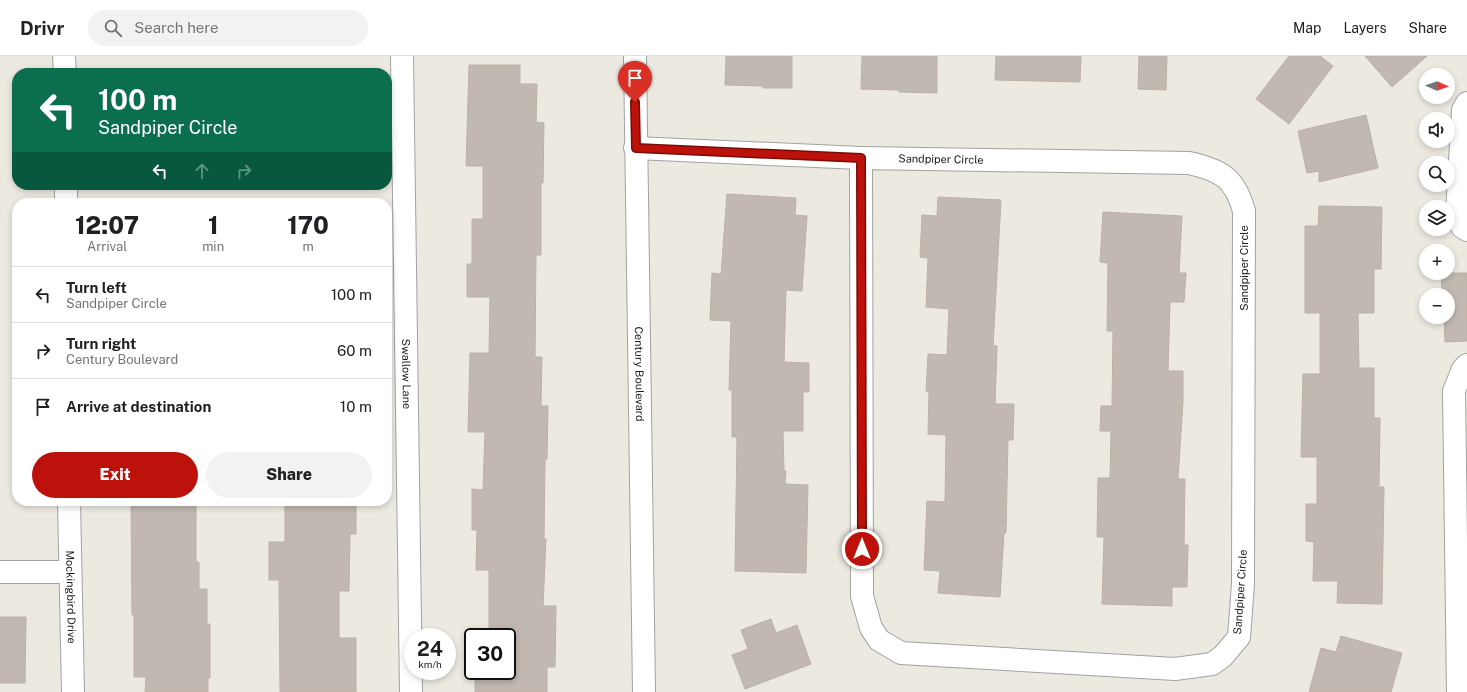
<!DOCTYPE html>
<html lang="en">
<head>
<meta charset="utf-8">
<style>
  body { margin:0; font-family:"Public Sans",sans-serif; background:#f2f2f2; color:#202124; height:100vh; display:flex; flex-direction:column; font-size:15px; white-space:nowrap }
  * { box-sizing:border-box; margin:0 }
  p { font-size:13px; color:#757577 }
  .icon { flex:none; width:22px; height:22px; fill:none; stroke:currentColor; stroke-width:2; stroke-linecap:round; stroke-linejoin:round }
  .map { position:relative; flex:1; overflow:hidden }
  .side { position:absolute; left:12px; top:142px; width:380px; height:308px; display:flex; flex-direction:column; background:#fff; border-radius:16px; box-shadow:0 2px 6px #0003 }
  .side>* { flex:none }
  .hud { position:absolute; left:12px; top:12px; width:380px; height:122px; border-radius:16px; box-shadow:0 2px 6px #0003; background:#0b6e4f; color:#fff; overflow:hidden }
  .needle { width:26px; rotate:92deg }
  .buttons { position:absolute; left:1419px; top:12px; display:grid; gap:8px }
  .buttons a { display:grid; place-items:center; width:36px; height:36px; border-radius:50%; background:#fff; box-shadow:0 2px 6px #0003; font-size:20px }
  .speed { position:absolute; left:404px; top:572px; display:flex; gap:8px; font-size:20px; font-weight:700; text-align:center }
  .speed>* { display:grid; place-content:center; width:52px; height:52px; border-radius:50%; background:#fff; box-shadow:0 2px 6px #0003; line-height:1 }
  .speed small { font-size:10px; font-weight:400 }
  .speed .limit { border:2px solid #111; border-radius:6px; background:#fff; color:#111 }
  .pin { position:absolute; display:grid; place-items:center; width:34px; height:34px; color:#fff; margin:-41px -17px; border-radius:50% 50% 50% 0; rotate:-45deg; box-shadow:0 0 4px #0007 }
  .pin .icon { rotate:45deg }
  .me { position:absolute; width:44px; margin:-22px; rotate:0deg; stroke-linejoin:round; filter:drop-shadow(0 0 3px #0008) }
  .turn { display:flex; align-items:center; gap:14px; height:84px; padding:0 20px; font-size:18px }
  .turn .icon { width:52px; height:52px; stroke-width:2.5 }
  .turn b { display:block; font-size:28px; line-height:34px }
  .lanes { display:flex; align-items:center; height:38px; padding:0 20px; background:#0003; justify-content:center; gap:20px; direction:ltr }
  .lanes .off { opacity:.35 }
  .eta { display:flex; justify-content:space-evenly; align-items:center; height:68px; text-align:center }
  .eta b { font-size:24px; font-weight:800; line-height:28px }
  .action { display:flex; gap:8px; margin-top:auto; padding:8px 20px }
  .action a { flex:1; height:46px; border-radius:24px; background:#bc120b; color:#fff; font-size:16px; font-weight:800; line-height:46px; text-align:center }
  .action a+a { background:#f2f2f2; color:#202124 }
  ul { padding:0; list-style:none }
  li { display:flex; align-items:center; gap:12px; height:56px; padding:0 20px; border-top:1px solid #e0e0e0 }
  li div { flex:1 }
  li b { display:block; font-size:15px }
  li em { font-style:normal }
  header { display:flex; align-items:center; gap:24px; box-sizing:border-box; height:56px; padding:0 20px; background:#fff; border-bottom:1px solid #e0e0e0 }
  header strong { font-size:19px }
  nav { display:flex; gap:22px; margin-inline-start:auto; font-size:14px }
  .search { width:280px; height:36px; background:#f2f2f2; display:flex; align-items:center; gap:10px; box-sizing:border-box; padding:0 14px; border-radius:22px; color:#757577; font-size:15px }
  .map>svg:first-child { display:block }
</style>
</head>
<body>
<header>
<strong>Drivr</strong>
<div class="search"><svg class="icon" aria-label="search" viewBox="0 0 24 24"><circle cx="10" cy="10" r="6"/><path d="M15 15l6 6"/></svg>Search here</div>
<nav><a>Map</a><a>Layers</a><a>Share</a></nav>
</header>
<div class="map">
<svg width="1467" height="636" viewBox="0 0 1467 636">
  <rect width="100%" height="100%" fill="#ece9e1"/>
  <g fill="#c0b8b1" stroke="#bdb0a4">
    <polygon points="726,0 792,0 792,32 763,32 763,30 725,29"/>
    <polygon points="862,0 937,0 937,37 899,36 899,34 861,33"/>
    <polygon points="996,0 1081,0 1080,26 995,24"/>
    <polygon points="1139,0 1167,0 1166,34 1138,33"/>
    <polygon points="1289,0 1320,0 1333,10 1289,68 1256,43"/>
    <polygon points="1365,0 1427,0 1392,31"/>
    <polygon points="469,9 520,9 520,28 537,28 536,66 544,67 543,127 541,127 541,199 536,199 535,301 542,301 541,350 548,350 547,403 545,403 544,483 546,483 543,550 556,550 555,611 547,611 547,636 475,636 475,615 507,615 507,581 475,581 489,581 489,514 476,514 477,474 472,474 472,433 483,434 485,376 468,376 470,297 489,297 490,241 467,241 467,208 472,208 472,163 483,163 483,110 466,110"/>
    <polygon points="1366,59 1378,112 1319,126 1319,115 1307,117 1298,75"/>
    <polygon points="727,138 796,142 795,159 807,160 802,235 786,234 784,306 809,307 809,336 803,336 803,375 783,375 784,415 786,415 785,428 808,429 806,517 735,515 737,381 732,381 732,334 729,334 731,265 710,264 712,217 721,218"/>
    <polygon points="938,141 1001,144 993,290 997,290 995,348 1014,348 1013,384 1008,384 1006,477 1004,477 1000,541 938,537 940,515 924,514 927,445 945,446 946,379 928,378 929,336 926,335 928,298 947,299 949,253 926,251 928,202 920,201 922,159 937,160"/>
    <polygon points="1319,150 1382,151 1381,213 1374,213 1374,257 1358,257 1359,312 1374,312 1374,362 1380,362 1379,431 1384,431 1382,548 1337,547 1338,525 1313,525 1314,486 1306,485 1306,448 1317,448 1317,401 1301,401 1303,318 1320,318 1320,257 1305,257 1305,170 1318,170"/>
    <polygon points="1103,156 1182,160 1179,217 1186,217 1184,246 1170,246 1168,315 1183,315 1183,345 1178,423 1185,423 1184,489 1188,489 1187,531 1172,531 1172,550 1102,548 1104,481 1097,481 1098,422 1110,422 1111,375 1100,375 1101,350 1112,350 1113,275 1107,275 1108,207 1100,206"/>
    <polygon points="1441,217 1467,217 1467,285 1445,286 1444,261 1448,261 1448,239 1442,239"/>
    <polygon points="131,445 196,445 196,506 199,506 199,533 207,533 207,568 210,568 210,622 208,622 208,636 145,636 146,621 134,621 134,559 132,559"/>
    <polygon points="285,445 356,445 356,478 350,478 349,535 339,535 339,582 356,582 356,636 280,636 279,524 269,524 269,486 285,486"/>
    <polygon points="0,561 26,561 25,627 0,627"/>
    <polygon points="771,563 776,577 797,569 811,608 745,633 732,599 748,593 741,574"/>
    <polygon points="1341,580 1402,597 1391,636 1309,636 1321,592 1336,596"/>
  </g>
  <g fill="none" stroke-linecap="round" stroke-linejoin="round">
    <defs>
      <g id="minor">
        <polyline points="64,0 65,17"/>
        <path id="s1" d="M402,0L411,636"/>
        <polyline points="1467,47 1463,54 1457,156 1462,171 1467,174"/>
        <polyline points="635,92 861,102"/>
        <path d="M861,102L1189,107C1221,114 1235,122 1244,155L1243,528L1239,581L1223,600L1212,608L1175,613L901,597L879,584L871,572L862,540Z"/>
        <polyline points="66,129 66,147"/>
        <path id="s2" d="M69,445L73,636"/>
        <polyline points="0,516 69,516"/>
        <polyline points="1458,636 1454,335 1463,313 1467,309"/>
      </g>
      <g id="tertiary">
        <path id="s3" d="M635,0L644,636"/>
      </g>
    </defs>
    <use href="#minor" stroke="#a2a2a2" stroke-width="24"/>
    <use href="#tertiary" stroke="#a2a2a2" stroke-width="24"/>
    <use href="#minor" stroke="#fff" stroke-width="22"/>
    <use href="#tertiary" stroke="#fff" stroke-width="22"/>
  </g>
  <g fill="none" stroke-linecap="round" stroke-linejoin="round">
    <defs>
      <polyline id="route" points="635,46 636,92 861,102 862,493"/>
    </defs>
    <use href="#route" stroke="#7a0c07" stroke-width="10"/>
    <use href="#route" stroke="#bc120b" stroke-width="7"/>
  </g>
  <g text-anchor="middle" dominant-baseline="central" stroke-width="4" stroke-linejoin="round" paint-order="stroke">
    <g font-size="11" fill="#1b1b1b" stroke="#fff">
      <text transform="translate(941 103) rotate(1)">Sandpiper Circle</text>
      <text transform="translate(1244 212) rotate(-90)">Sandpiper Circle</text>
      <text stroke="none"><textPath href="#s1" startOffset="318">Swallow Lane</textPath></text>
      <text stroke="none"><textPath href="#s3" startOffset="318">Century Boulevard</textPath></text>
      <text transform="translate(1240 536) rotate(-86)">Sandpiper Circle</text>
      <text stroke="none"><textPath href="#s2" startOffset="96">Mockingbird Drive</textPath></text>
    </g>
  </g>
</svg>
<div class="buttons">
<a><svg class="needle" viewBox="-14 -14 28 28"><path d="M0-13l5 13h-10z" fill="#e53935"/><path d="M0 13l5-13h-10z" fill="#757577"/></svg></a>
<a><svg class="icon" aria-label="sound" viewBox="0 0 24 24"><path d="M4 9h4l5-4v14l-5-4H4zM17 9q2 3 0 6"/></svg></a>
<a><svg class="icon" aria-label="search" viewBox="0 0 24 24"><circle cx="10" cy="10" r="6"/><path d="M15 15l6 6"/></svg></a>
<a><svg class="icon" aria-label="layers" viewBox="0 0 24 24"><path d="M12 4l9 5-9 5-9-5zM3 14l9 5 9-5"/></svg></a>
<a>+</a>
<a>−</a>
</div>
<div class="speed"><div>24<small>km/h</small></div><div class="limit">30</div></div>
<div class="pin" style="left:635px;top:46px;background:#d93025"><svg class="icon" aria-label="arrive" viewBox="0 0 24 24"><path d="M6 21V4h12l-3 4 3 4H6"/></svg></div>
<svg class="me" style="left:862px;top:493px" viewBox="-20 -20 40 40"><circle r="17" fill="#bc120b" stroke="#fff" stroke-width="3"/><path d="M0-11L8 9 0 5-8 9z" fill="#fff"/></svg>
<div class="hud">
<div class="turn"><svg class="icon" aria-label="left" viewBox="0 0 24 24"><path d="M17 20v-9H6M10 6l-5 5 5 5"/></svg><div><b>100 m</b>Sandpiper Circle</div></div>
<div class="lanes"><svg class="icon" aria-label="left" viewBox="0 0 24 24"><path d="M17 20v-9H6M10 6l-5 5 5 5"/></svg><svg class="icon off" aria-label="ahead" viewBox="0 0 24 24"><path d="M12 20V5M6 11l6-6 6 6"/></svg><svg class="icon off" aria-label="right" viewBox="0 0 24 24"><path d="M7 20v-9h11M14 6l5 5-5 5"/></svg></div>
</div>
<section class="side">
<div class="eta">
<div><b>12:07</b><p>Arrival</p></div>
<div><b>1</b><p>min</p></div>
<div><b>170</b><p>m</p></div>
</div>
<ul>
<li><svg class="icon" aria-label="left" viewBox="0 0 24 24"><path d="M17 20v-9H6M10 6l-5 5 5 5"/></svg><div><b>Turn left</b><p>Sandpiper Circle</p></div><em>100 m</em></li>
<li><svg class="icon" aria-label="right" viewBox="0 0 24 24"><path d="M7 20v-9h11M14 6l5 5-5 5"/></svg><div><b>Turn right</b><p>Century Boulevard</p></div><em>60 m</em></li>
<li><svg class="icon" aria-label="arrive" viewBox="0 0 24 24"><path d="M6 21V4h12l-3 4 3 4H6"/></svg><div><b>Arrive at destination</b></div><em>10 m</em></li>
</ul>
<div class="action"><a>Exit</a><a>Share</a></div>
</section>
</div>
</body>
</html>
